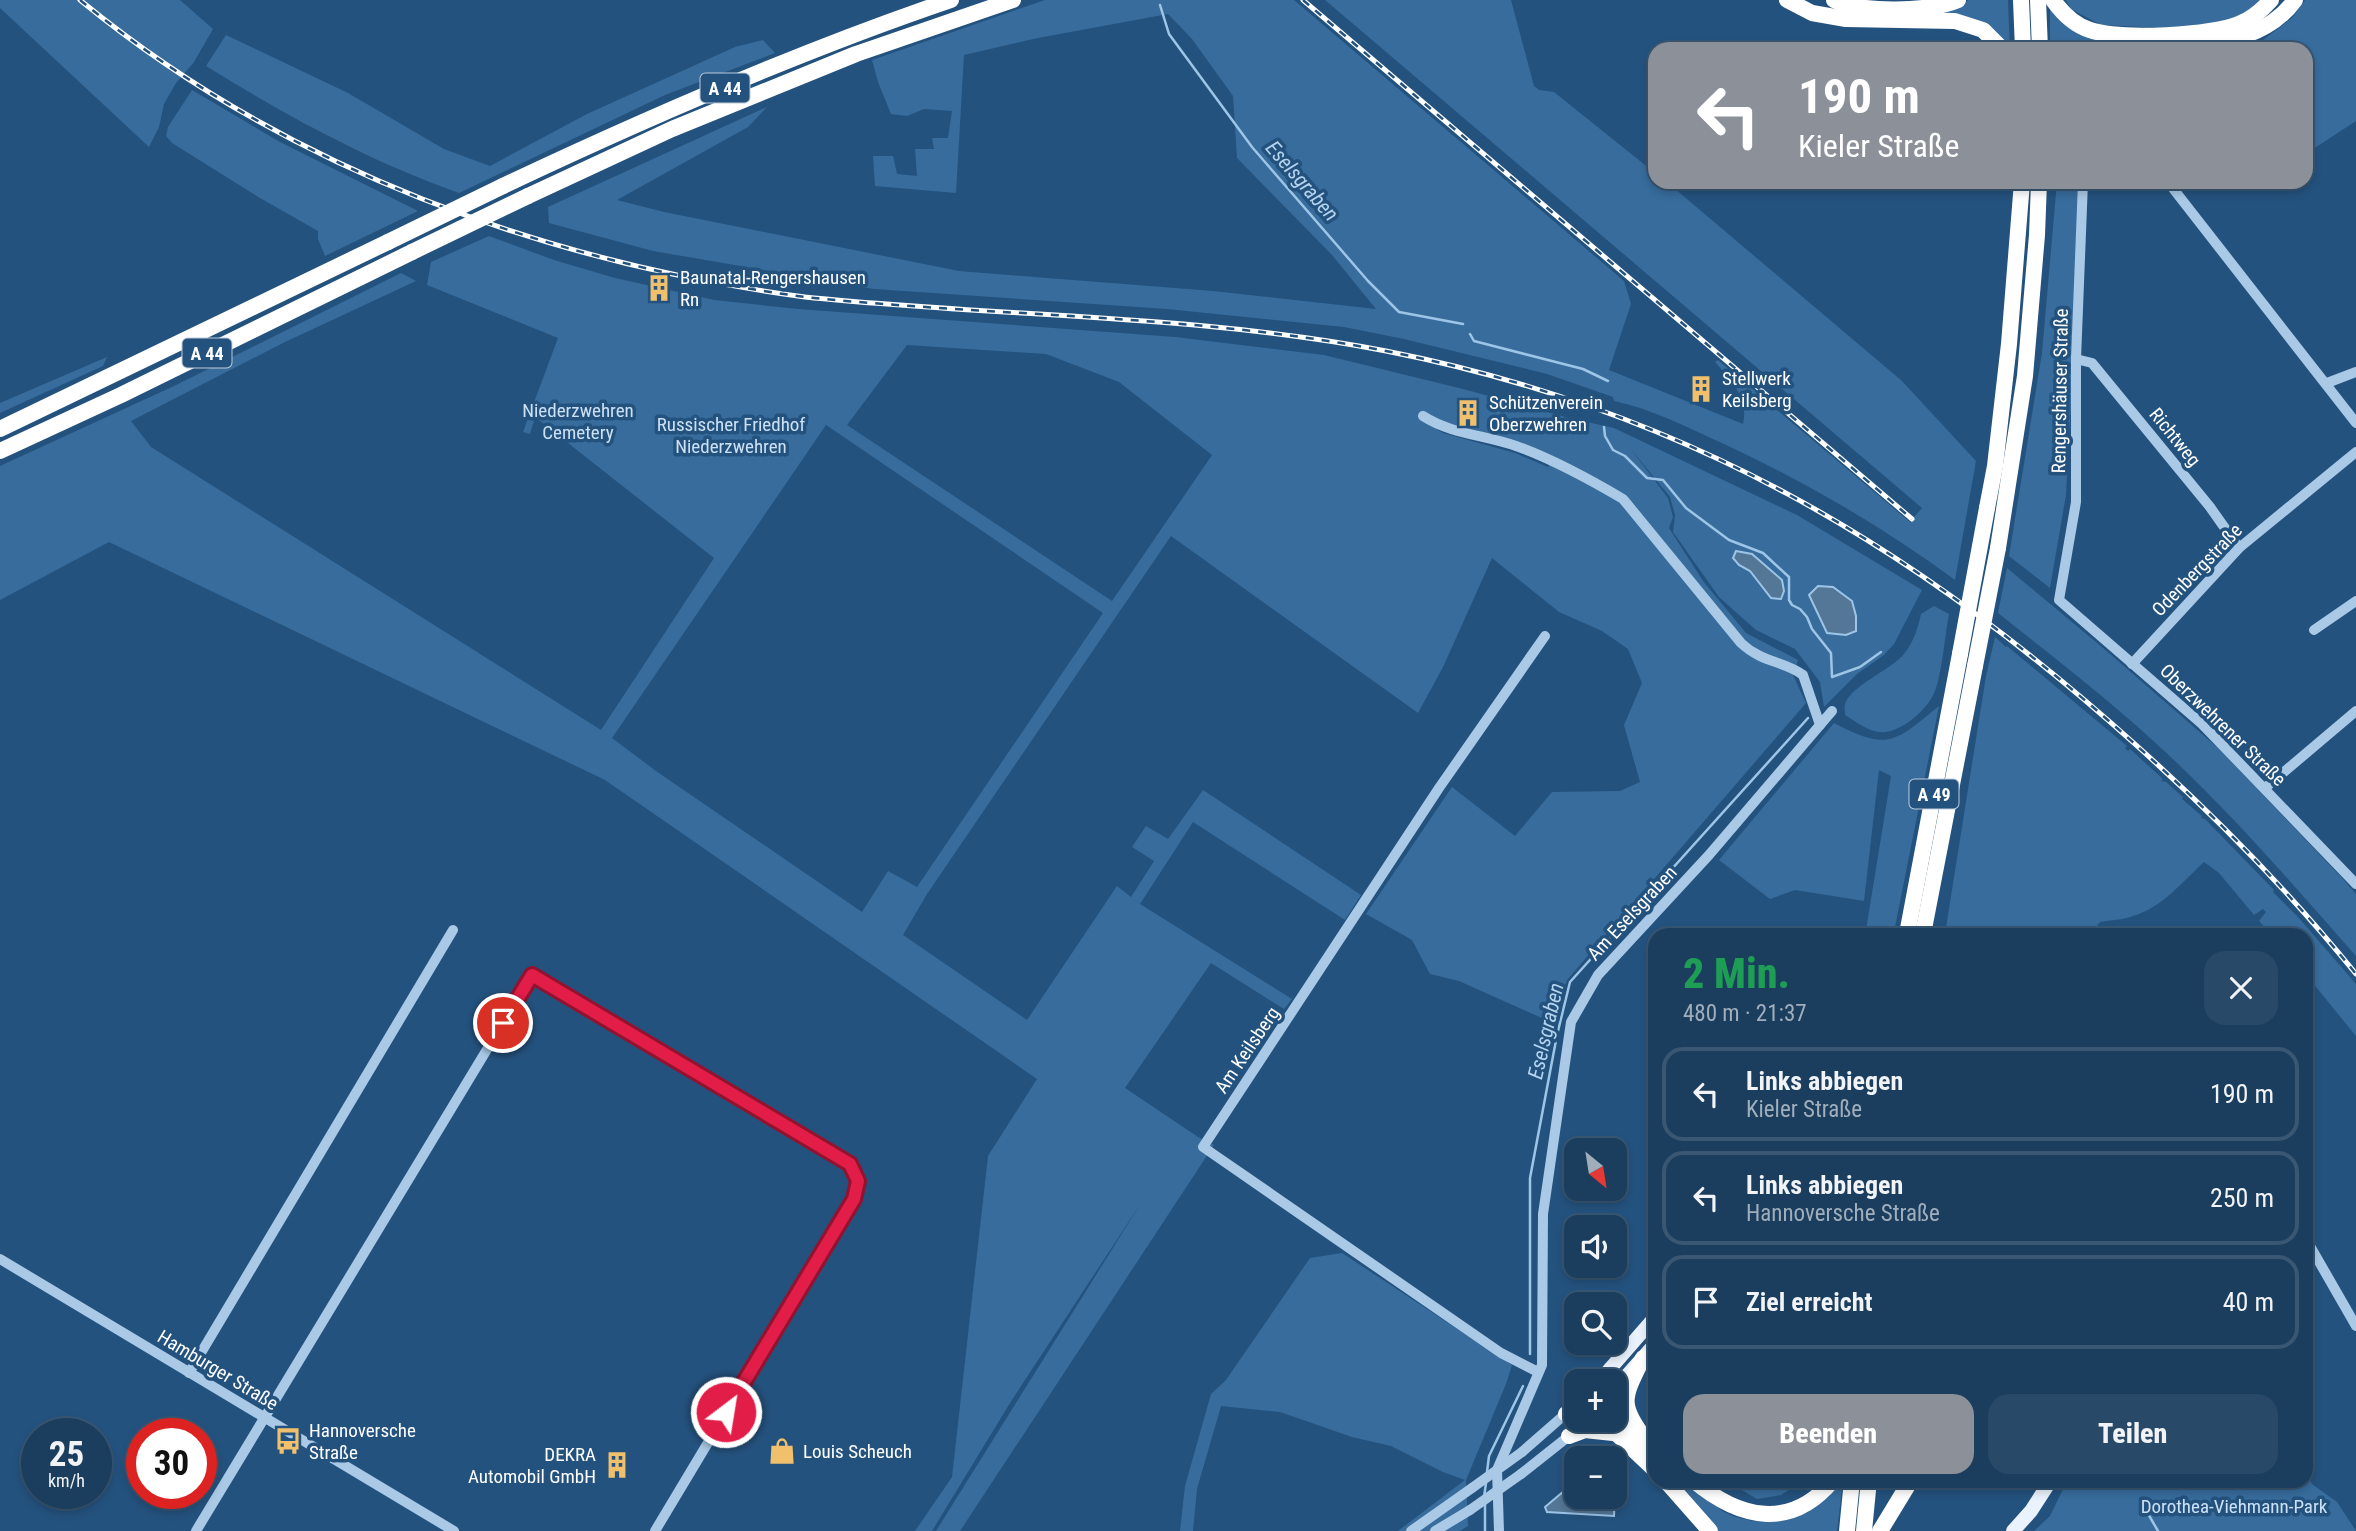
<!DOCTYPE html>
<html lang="de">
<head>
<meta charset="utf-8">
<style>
  body { margin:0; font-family:"Roboto Condensed",sans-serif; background:#284967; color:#f1f3f6; height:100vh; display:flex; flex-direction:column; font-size:26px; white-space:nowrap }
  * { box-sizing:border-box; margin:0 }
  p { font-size:23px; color:#a0aebc }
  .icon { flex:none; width:38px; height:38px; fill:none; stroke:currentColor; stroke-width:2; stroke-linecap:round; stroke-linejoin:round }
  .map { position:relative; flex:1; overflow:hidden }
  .side { position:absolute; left:1648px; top:928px; width:665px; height:560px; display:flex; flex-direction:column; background:#1b3e5e; border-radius:21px; box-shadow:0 4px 10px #0003,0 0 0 2px #395773 }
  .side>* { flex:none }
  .hud { position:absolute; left:1648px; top:42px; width:665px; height:147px; border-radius:21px; box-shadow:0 4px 10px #0003,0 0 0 2px #395773; background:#8c9099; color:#fff; overflow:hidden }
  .needle { width:46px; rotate:150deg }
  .buttons { position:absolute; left:1564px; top:1138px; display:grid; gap:14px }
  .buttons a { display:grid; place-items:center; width:63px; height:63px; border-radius:14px; background:#1b3e5e; box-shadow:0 4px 10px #0003,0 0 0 2px #395773; font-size:35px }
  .speed { position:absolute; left:21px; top:1418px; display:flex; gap:14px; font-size:35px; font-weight:700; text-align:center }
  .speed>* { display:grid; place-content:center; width:91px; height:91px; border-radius:50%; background:#1b3e5e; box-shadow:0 4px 10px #0003,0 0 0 2px #395773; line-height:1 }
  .speed small { font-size:18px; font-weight:400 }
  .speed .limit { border:10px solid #d22; background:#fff; color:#111 }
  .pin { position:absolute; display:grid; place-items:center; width:60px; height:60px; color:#fff; margin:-30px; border:4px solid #fff; border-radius:50%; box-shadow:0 2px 7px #0007 }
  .me { position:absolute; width:77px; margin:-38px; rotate:31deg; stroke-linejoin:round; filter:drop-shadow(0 0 5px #0008) }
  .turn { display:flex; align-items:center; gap:24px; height:147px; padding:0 35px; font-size:32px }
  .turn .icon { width:91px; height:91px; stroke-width:2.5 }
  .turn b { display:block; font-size:49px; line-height:60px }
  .round { display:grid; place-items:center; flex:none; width:74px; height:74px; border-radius:21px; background:#284967 }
  .head { display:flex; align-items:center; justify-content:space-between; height:119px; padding:0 35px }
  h1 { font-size:42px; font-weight:800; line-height:52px; color:#1e9e55 }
  .primary-button { display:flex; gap:14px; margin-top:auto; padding:14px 35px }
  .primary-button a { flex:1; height:80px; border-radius:21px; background:#8c9099; color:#fff; font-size:28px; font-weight:800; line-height:80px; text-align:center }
  .primary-button a+a { background:#284967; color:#f1f3f6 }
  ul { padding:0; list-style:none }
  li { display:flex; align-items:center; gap:21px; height:94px; margin:0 14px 10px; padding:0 21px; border:4px solid #395773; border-radius:21px }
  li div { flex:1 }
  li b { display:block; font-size:26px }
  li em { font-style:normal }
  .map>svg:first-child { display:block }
</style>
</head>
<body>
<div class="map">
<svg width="2356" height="1531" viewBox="0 0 2356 1531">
  <rect width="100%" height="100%" fill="#24527e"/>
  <g fill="#376c9c" fill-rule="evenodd">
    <polygon points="0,0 180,0 213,29 194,62 176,83 164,104 159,127 149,147 0,8"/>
    <path d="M1045,0H1294L1624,281L1631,304L1609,370L1743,424C1749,398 1731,381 1715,362L1718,360L1910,522L1922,508L1325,0H1511L1534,86L1539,90L1554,92L1655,173L1656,182H1667L1687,199L1902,381L1976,461L1955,580C1882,526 1805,482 1724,444C1689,428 1652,409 1614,401L1613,397L1547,374L1404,339L1344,327L1167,309L874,289L653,251L549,223L548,207L767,107L748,127L617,200L664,212L959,271L1213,291L1376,309L1332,255L1237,158L1233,96L1192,39L1168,14L1038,38L964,55L956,193L875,186L873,156H893L897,174L917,176L915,149H934L932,138H948L952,111L924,109L907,116L891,114L878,82L872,60Z"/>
    <polygon points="1969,0 2008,0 2010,49 2007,49 1999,39 1919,14 1952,8"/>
    <polygon points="2066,0 2262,0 2243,17 2218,25 2164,28 2101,25 2071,9"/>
    <polygon points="2305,0 2356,0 2356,121 2307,153 2306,49 2225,49 2263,40 2292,18"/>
    <polygon points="2050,4 2118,40 2117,43 2104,49 2050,49"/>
    <path d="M226,35L348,93L444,149L490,166L587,114L735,47L763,40L775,53L665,95L459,193C369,161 287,116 206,66Z"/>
    <polygon points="192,90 280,142 418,211 325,256 318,239 318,231 260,198 172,143 166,136 168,127"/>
    <polygon points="2057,182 2083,182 2066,495 2050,588 2009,556 2042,353"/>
    <path d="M489,236L554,260L615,278L714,300L798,309L1175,337L1324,355L1467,390L1569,418L1614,428L1797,515L1922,590L1894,644L1884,655L1857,674L1824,707L1820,682L1795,649L1756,630L1719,597L1673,532L1675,515L1670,497L1630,448L1668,498L1673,517L1669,528L1703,581L1746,633L1798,660L1793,675L1806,703L1567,980L1553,1023L1459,981L1430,974L1412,940L1366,914L1452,787L1515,836L1552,792L1620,791L1640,782L1624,725L1642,683L1628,649L1602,631L1559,612L1492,558L1443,667L1418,713L1171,536L927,894L903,935L1027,1020L1117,886L1131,897L1154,861L1132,847L1146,826L1168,839L1203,790L1361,895L1345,920L1193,822L1140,904L1292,999L1284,1009L1211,963L1125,1088L1198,1137L1214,1145L960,1531H936L1141,1203L1010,1403L932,1531H915L952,1477L988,1156L1037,1079L605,780L109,542L0,600V466L174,386L401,273L416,281L283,343L131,421L151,447L601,730L714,558L535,417L530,434L523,432L558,338L427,285L431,262ZM907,345L1046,354L1119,382L1212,455L1112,601L847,425ZM826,425L1103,613L917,887L888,871L862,912L656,771L612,738ZM1433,427L1553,459L1548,467L1515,453L1443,433Z"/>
    <polygon points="107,357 103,366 0,413 0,403"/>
    <path d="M2007,568L2102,647L2218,748L2343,879L2356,894V956C2285,875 2213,792 2131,721C2089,684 2043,649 1998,613Z"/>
    <path d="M1934,606L1949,614C1945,635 1942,673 1935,691C1928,709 1904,730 1885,732C1872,734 1856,722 1845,715C1845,711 1844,707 1845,704C1850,686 1891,670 1904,654C1913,643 1918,628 1921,614Z"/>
    <path d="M1995,637L2006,647L2007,646L2127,746L2125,748L2128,751L2130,749L2163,779L2161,781L2166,782L2183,797L2182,799L2202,816L2201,818L2205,819L2274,890L2273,892L2298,917L2356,984V1036L2307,976L2306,934H2271L2259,921L2266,912L2263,909L2254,915L2219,873L2204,862C2182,882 2163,907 2133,916C2123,920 2111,920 2100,922L2091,934H1945L1986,676Z"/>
    <path d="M1939,706L1894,932L1866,930L1891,776L1879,770L1864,901L1795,890L1770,899L1719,860L1834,723C1888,751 1894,743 1939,706Z"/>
    <polygon points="1342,1253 1512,1365 1506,1384 1466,1480 1468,1526 1460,1531 1398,1531 1465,1480 1443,1472 1391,1446 1352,1437 1280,1412 1221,1406 1197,1489 1193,1531 1180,1531 1185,1486 1211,1394 1226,1380 1310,1258"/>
    <polygon points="2307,1474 2312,1484 2337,1502 2356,1531 2034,1531 2050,1516 2067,1481 2306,1480"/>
    <path d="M1671,1481C1688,1480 1709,1504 1726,1513C1766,1531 1817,1521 1840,1481H1843L1837,1531H1715Z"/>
    <polygon points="1731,1481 1803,1481 1781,1495 1757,1499 1735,1486"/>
  </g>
  <g fill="#557797" stroke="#9dc5e7" stroke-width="2">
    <polygon points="1736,551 1752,554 1782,580 1784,591 1781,599 1771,598 1750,571 1739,565 1733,558"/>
    <polygon points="1818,586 1833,587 1852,601 1856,616 1856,631 1846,635 1827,633 1809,595"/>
    <polygon points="1577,1480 1577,1496 1615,1496 1614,1516 1547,1512 1545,1507"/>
  </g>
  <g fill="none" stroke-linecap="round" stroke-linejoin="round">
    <g stroke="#9dc5e7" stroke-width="2.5">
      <polyline points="1160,5 1169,34 1252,147 1368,281 1399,312 1463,324"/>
      <polyline points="1470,334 1474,341 1583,369 1608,381"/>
      <polyline points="1604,427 1605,436 1613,450 1625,456 1647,478 1663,480 1686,508 1729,540 1763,553 1789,577 1789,600 1792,605 1800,609 1807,617 1812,629 1831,653 1832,677 1860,667 1881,652"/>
      <polyline points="1530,1354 1530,1178 1557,1035 1570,982 1808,718"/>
      <polyline points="1487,1472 1489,1456 1523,1386"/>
      <polyline points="1484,1497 1486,1483"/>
      <polyline points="1485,1503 1485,1531"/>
      <polyline points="2147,1512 2158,1531"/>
    </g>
    <g stroke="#a9c9e6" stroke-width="10">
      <polyline points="2083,182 2076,359 2076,502 2059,600 2202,724 2356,884"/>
      <polyline points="2168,182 2356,423"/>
      <polyline points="2076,359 2092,363 2210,507 2239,548"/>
      <polyline points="2327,383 2356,372"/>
      <path d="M1423,416C1451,434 1484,435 1516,446C1553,459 1589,479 1623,499L1741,643C1762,663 1785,661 1803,675L1820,725"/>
      <polyline points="2314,630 2356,601"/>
      <polyline points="2132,664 2239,548 2356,452"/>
      <polyline points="2265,788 2356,711"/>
      <polyline points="2220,934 2226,931"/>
      <polyline points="2306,1239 2356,1326"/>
      <polyline points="0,1259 454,1531"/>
      <polyline points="1538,1372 1501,1353 1203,1147 1439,788 1545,636"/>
      <polyline points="189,1373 453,930"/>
      <polyline points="1522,1452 1570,1410"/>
      <polyline points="1521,1474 1569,1436 1585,1419"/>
      <polyline points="196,1531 532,975 850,1164 858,1181 854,1199 655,1531"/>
      <polyline points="1411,1531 1472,1488"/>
      <polyline points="1435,1531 1470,1510"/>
      <polyline points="1499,1531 1497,1470 1542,1365 1543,1214 1571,1022 1598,975 1709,855 1832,711"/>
    </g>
    <g stroke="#eaf3fd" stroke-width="14">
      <polyline points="1602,1378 1656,1316"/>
      <polyline points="1615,1389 1656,1343"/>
      <polyline points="2013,1531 2031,1511 2051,1480"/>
    </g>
    <g stroke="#fff" stroke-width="16">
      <polyline points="1787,0 1812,13 1846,19 1955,21 1983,30 2002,49"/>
      <path d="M1834,0C1861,13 1929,12 1958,0"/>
      <polyline points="2021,0 2023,49"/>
      <polyline points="2038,0 2040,49"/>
      <path d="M2053,0C2063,14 2074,25 2090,30C2120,40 2213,36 2241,23C2253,18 2263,9 2271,0"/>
      <path d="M2117,49C2142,42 2168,46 2193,45C2231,43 2272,32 2295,0"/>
      <path d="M503,186C649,117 798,52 951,0"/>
      <polyline points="528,196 672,129 856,54 1013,0"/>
      <polyline points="0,429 388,242"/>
      <polyline points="0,451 121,395 412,252"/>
      <polyline points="1987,508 1995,466 2009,344 2022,182"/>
      <polyline points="1998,548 2025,376 2037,235 2039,182"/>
      <polyline points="1907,934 1960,654"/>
      <polyline points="1923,934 1975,666"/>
      <path d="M1643,1358C1622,1400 1619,1403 1647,1442"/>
      <polyline points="1601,1381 1602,1378"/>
      <polyline points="1566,1414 1577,1410"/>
      <polyline points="1615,1416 1656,1449"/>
      <polyline points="1601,1419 1656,1471"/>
      <polyline points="1569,1436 1585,1430 1613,1433"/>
      <polyline points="1665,1480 1710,1531"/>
      <path d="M1693,1480C1739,1519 1791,1531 1833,1480"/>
      <polyline points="1847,1531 1852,1480"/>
      <polyline points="1864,1531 1869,1480"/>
      <polyline points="1880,1531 1911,1480"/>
    </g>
    <defs>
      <g id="rail">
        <path d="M80,0C286,169 544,262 805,297C998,317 1195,314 1386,351C1682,409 1913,544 2136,745C2214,815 2290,892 2356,974"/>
        <polyline points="1303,0 1912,519"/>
      </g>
    </defs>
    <use href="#rail" stroke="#fff" stroke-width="5"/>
    <use href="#rail" stroke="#24527e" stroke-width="2.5" stroke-dasharray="8" stroke-linecap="butt"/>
    <g stroke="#a9c9e6" stroke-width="10">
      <polyline points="1472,1488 1522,1452"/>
      <polyline points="1470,1510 1521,1474"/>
    </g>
    <g stroke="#fff" stroke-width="16">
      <polyline points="388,242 503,186"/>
      <polyline points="412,252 528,196"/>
      <polyline points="1960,654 1987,508"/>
      <polyline points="1975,666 1998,548"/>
    </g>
  </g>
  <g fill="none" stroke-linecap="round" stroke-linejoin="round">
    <defs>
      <polyline id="route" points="503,1023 532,975 850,1164 858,1181 854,1199 726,1412"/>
    </defs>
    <use href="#route" stroke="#92132f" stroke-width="18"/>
    <use href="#route" stroke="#e11d48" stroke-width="12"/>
  </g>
  <defs>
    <symbol id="building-bare" viewBox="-9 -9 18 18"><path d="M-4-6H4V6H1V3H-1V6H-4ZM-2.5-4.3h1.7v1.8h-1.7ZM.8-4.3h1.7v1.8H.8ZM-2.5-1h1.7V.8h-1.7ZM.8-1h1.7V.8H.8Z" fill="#f0c06c" stroke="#24527e" stroke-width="2.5" paint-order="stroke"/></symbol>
    <symbol id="bus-bare" viewBox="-9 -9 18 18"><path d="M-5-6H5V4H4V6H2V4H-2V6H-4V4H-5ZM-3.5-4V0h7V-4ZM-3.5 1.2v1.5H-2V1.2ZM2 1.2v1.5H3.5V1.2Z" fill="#f0c06c" stroke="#24527e" stroke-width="2.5" paint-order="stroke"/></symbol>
    <symbol id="shop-bare" viewBox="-9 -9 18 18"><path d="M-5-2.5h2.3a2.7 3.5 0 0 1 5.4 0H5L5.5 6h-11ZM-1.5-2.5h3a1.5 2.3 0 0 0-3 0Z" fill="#f0c06c" stroke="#24527e" stroke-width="2.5" paint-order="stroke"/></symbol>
  </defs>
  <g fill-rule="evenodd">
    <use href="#building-bare" x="640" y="269" width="38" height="38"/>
    <use href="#building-bare" x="1682" y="370" width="38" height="38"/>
    <use href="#building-bare" x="1449" y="394" width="38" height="38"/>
    <use href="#bus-bare" x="269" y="1422" width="38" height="38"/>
    <use href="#shop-bare" x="763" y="1432" width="38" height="38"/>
    <use href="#building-bare" x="598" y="1446" width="38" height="38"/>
  </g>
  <g text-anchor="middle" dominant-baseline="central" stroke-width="7" stroke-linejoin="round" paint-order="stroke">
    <g fill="#24527e" stroke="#bdcbd8" stroke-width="2">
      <rect x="700.5" y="73.5" width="49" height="29" rx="5"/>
      <rect x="182.5" y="338.5" width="49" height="29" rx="5"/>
      <rect x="1909.5" y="779.5" width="49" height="29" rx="5"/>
    </g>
    <g font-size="18" font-weight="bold" fill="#fff">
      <text x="725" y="88">A 44</text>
      <text x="207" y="353">A 44</text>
      <text x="1934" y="794">A 49</text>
    </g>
    <g font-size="19" fill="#fff" stroke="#24527e" text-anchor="start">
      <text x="680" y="277">Baunatal-Rengershausen<tspan x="680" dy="22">Rn</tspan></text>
      <text x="1722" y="378">Stellwerk<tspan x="1722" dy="22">Keilsberg</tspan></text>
      <text x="1489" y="402">Schützenverein<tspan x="1489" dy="22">Oberzwehren</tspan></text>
      <text x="309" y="1430">Hannoversche<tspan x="309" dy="22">Straße</tspan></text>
      <text x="803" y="1451">Louis Scheuch</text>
      <text x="596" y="1454" text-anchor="end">DEKRA<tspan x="596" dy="22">Automobil GmbH</tspan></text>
    </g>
    <g font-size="19" fill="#fff" stroke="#24527e">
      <text transform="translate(2060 391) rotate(-89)">Rengershäuser Straße</text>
      <text transform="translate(2175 437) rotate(51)">Richtweg</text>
      <text transform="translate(2197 570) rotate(-46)">Odenbergstraße</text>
      <text transform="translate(2223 725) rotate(44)">Oberzwehrener Straße</text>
      <text transform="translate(1632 913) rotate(-47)">Am Eselsgraben</text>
      <text transform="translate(1247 1050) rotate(-56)">Am Keilsberg</text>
      <text transform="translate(218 1370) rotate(31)">Hamburger Straße</text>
    </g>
    <g font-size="19" fill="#cce1f5" stroke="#24527e">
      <text x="578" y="410">Niederzwehren<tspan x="578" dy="22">Cemetery</tspan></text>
      <text x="731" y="424">Russischer Friedhof<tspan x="731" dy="22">Niederzwehren</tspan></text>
      <text x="2234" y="1506">Dorothea-Viehmann-Park</text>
    </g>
    <g font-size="21" font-style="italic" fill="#b4d3ee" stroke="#24527e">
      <text transform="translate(1302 181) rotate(49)">Eselsgraben</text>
      <text transform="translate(1546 1031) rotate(-77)">Eselsgraben</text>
    </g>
  </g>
</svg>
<div class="buttons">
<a><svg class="needle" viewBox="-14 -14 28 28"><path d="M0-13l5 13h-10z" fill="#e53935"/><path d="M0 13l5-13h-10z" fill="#a0aebc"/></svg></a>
<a><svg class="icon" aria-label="sound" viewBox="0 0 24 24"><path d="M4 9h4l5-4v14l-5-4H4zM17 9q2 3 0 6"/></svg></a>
<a><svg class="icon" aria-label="search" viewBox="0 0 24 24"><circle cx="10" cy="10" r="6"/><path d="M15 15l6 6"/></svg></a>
<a>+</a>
<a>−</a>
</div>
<div class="speed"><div>25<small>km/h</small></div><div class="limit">30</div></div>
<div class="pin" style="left:503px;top:1023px;background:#d93025"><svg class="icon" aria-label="arrive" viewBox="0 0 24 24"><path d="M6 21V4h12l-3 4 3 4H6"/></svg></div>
<svg class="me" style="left:726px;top:1412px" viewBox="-20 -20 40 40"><circle r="17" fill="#e11d48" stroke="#fff" stroke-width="3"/><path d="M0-11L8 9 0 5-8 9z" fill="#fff"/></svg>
<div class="hud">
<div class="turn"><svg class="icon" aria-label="left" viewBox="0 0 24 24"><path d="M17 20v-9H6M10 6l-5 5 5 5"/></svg><div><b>190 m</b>Kieler Straße</div></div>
</div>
<section class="side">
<div class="head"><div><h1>2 Min.</h1><p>480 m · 21:37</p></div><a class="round"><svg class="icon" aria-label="close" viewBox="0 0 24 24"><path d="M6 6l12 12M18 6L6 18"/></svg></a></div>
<ul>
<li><svg class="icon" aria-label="left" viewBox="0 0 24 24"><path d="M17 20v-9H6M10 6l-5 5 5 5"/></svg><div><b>Links abbiegen</b><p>Kieler Straße</p></div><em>190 m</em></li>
<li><svg class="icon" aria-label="left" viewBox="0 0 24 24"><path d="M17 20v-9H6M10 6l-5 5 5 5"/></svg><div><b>Links abbiegen</b><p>Hannoversche Straße</p></div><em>250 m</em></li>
<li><svg class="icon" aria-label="arrive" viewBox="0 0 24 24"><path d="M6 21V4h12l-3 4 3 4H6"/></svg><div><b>Ziel erreicht</b></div><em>40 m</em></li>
</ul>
<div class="primary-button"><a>Beenden</a><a>Teilen</a></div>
</section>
</div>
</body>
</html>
